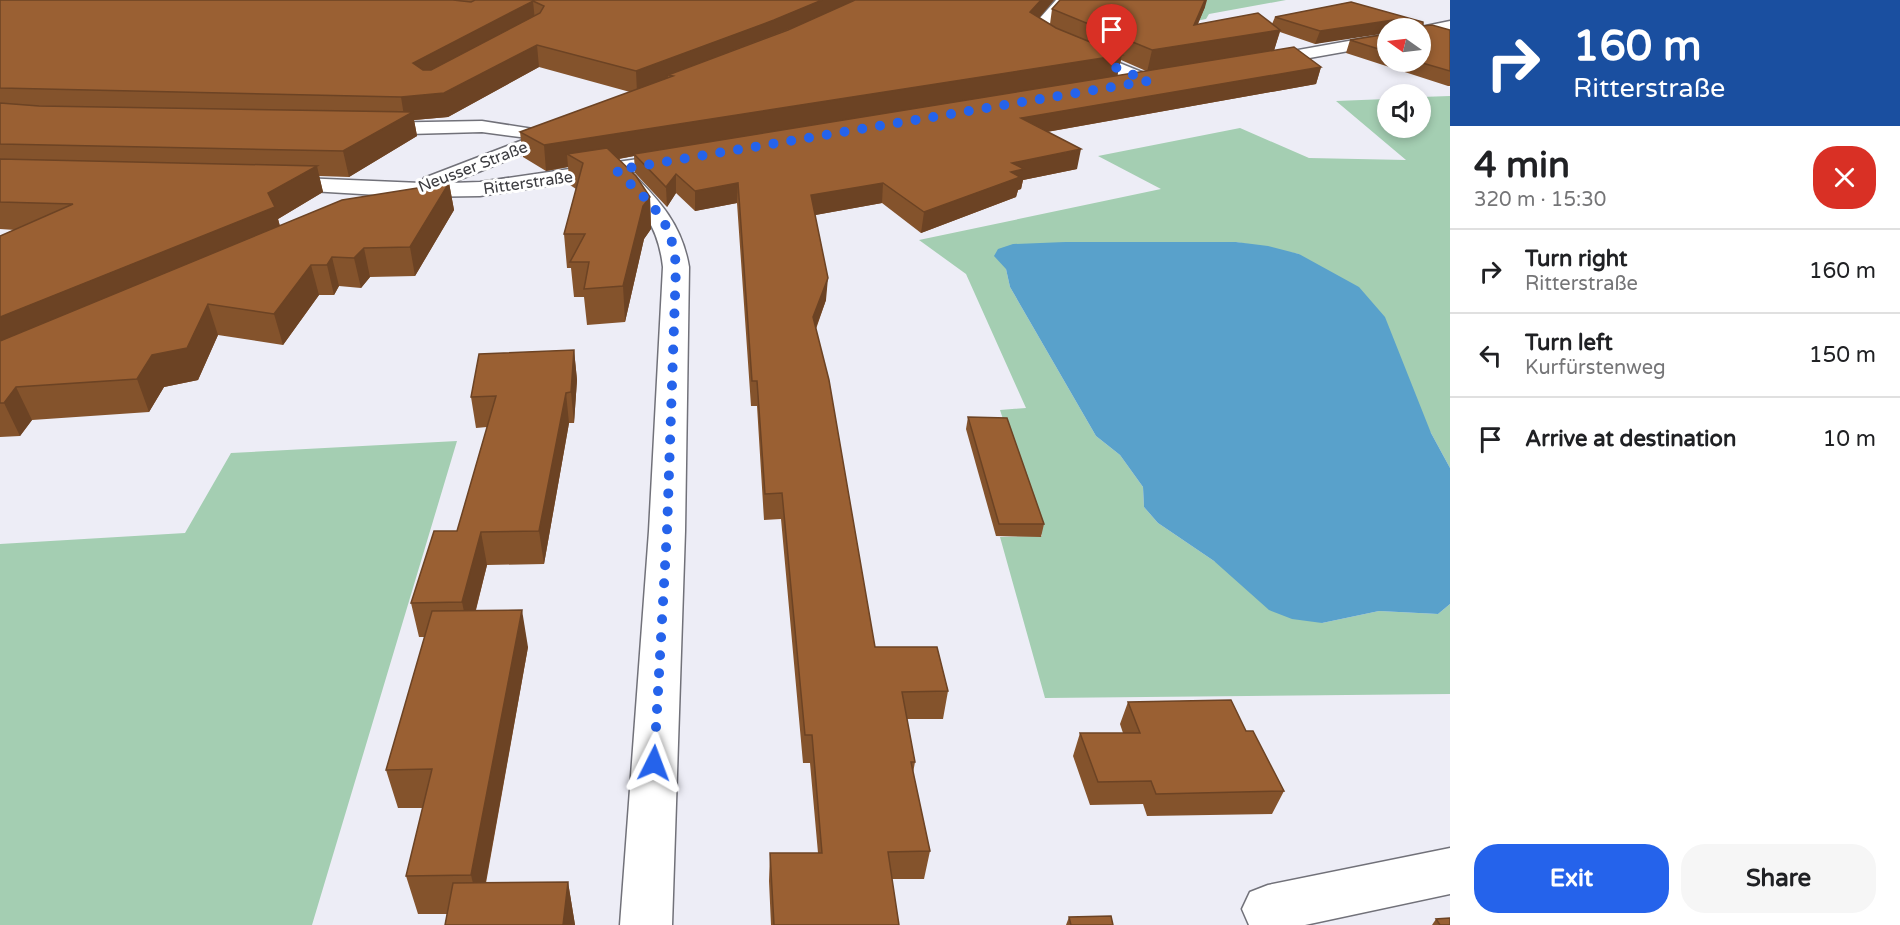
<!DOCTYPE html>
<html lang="en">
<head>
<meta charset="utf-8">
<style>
  body { margin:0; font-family:"Varela Round",sans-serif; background:#f6f6f6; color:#202124; height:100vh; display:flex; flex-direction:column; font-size:22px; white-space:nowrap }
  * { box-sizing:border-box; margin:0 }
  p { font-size:20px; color:#757577 }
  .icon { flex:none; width:33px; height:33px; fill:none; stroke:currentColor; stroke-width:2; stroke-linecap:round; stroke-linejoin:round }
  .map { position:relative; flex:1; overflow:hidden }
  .details { display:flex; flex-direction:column; background:#fff; width:450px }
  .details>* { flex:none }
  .guide { background:#1a4fa0; color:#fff; overflow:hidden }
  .needle { width:39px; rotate:284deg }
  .buttons { position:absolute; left:1377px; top:18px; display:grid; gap:12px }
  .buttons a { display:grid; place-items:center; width:54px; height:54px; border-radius:50%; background:#fff; box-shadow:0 3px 9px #0003; font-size:30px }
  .pin { position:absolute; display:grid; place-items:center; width:51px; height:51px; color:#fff; margin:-62px -26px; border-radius:50% 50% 50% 0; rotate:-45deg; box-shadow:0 0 6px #0007 }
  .pin .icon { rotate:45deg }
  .me { position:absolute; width:66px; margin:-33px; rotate:3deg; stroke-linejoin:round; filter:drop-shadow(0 0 4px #0008) }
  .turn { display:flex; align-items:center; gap:21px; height:126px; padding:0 24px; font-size:27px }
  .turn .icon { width:78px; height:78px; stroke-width:2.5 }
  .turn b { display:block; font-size:42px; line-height:51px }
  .round { display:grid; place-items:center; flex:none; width:63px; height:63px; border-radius:24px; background:#f6f6f6 }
  .headline { display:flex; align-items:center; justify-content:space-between; height:102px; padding:0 24px }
  h1 { font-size:36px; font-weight:700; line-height:45px }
  .cta { display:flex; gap:12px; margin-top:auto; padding:12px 24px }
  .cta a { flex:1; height:69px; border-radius:24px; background:#2563eb; color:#fff; font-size:24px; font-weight:700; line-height:69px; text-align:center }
  .cta a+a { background:#f6f6f6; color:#202124 }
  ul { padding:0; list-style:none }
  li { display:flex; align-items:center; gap:18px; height:84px; padding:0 24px; border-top:2px solid #e0e0e0 }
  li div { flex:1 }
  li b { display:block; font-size:22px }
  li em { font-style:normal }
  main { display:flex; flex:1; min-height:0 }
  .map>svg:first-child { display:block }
</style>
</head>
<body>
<main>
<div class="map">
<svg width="1450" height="925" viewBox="0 0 1450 925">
  <rect width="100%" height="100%" fill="#ededf6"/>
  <g fill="#a4ceb2">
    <polygon points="1205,0 1286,0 1209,14 1206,19 1076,43"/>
    <polygon points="1450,96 1450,468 1431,433 1299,254 1236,242 1065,242 1006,269 1010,287 1096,436 1120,455 1143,487 1144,507 1158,523 1214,561 1322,623 1379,611 1438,614 1450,604 1450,694 1045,698 1000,537 1042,536 1000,410 1026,408 966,274 919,240 1161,189 1098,156 1240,128 1309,158 1406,160 1336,101 1387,99 1388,128 1420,128 1421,97"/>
    <polygon points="457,441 312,925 0,925 0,544 185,533 231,453"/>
  </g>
  <polygon fill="#59a1cb" points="1065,242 1236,242 1268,246 1299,254 1359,287 1385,317 1431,433 1450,468 1450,604 1438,614 1379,611 1322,623 1292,619 1269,610 1214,561 1158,523 1144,507 1143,487 1120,455 1096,436 1010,287 1006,269 994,256 998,249 1013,244"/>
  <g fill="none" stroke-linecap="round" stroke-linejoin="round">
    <defs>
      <g id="minor">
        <polygon points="1056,0 1071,0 1045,30 1065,41 1154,77 1157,81 1154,85 1142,85 1053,47 1031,34 1028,31 1031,28"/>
        <polygon points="1450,21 1450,31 1420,37 1420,28 1416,28"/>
        <polygon points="1388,34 1388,44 1259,67 1251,62 1259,57"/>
        <path d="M482,121L546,131L562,125L572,131L555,141L451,183L480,182L679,153L686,155L689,159L686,163L679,165L631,172C660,201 682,225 689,267L685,531L672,925H620L649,531L663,267C658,223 640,206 611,176L480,196L412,197L277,189L269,188L266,183L269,178L277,177L421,183L424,178L528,138L482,132L372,135L362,129L372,123Z"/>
        <polygon points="1450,848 1450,894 1305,925 1249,925 1242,909 1250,892 1268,885"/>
      </g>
    </defs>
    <use href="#minor" stroke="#717179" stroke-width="3"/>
    <use href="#minor" fill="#fff" fill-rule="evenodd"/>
  </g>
  <g fill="#84532c" fill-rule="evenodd">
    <path d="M0,0H1054L1039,18L1050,24L1052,9L1205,7L1198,24H1272L1275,17L1351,2L1423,26L1450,30V86H1448L1346,53L1350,40L1388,34V62H1420V28H1388L1315,44L1280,32L1274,50L1321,67L1316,84L1047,132L1077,169L1023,180L1021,189L1018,190L1016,197L921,233L882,203L815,215L826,300L816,329L875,647L948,691L943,719H907L915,762L913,773L930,851L924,879H892L899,925H771L769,881L770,853H818L810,763H803L781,519L764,520L757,406H751L737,203L695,211L676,193L667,207L635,173L634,156L619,159L650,197L651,229L644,239L625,322L587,325L584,297H574L571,268H567L564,234L576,189L570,185L568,167L546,171L523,157L520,132L630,92L539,67L448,117L414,120L417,136L349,177L319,176L323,192L278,219L280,226L449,183L454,210L415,276L370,277L361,288L339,286L334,295H319L283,345L218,335L198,380L164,387L149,412L32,420L20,436L0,437V236L15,230L0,229ZM1121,60L1146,71L1117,76Z"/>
    <polygon points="574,350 577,380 574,423 569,423 544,564 487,565 476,610 528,647 486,883 568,882 575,925 445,925 447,914 418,914 406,876 423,808 398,808 386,770 425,637 419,637 411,603 457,531 487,427 476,428 471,397"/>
    <polygon points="968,417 1044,524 1041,537 996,536 966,429"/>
    <polygon points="1128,702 1246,731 1284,791 1272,814 1147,816 1143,804 1090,805 1073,756 1080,733 1123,733 1120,724"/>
    <polygon points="1069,917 1113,925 1066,925"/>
    <polygon points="1436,919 1450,925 1432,925"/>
  </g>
  <g fill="#6c4324">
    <polygon points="822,0 865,0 668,75 668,82 637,93 636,71"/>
    <polygon points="1041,0 1054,0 1026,33 1030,12"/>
    <polygon points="1205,0 1207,0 1205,7 1189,44 1280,30 1274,51 1147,72 1152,50 1194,25"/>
    <polygon points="533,1 535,21 417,85 413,63"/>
    <polygon points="1394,20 1391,28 1388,28 1388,33 1315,44 1320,31"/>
    <polygon points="537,45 539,67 448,117 414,120 417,136 349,177 343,151 404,116 401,97"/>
    <polygon points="1122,55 1117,77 634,154 634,156 584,165 583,163 567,154 568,167 546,171 544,145"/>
    <polygon points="1321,67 1316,84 1018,137 1021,118"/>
    <polygon points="1081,149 1077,169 1023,180 1021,189 1018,190 1016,197 921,233 924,212 1012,163"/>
    <polygon points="317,166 323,192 278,219 282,235 0,355 0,317 268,193"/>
    <polygon points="676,174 676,193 667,207 666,187"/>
    <polygon points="449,183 454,210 415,276 410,247"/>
    <polygon points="738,183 737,203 695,211 695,191"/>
    <polygon points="883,183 882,203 810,216 811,195"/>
    <polygon points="650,197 651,229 644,239 625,322 623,286 643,206"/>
    <polygon points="364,248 370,277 361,288 354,258"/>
    <polygon points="332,257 339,286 334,295 327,265"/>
    <polygon points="311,265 319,295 283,345 274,314"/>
    <polygon points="828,278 826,300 811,341 813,317"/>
    <polygon points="208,304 218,335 198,380 164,387 149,412 137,379 152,355"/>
    <polygon points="574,350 577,380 574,423 571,392"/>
    <polygon points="16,387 32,420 20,436 4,403"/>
    <polygon points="566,393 569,423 544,564 539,531"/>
    <polygon points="481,532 487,565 469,636 462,602"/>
    <polygon points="522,610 528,647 480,913 471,875"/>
    <polygon points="568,882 575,925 563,925"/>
  </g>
  <g fill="#9a6033" stroke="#6c4324" stroke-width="1.5" fill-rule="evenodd">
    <path d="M0,0H453L471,2L475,0H822L774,20L636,71L537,45L444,93L401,97L0,88ZM533,1L544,6L540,13L431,70H423L413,63Z"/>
    <polygon points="855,0 1041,0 1030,12 1056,28 1122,55 544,145 520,132 673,76 668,75 788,30"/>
    <polygon points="1060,0 1205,0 1194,25 1258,13 1280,30 1152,50 1052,9"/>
    <polygon points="1351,2 1423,22 1423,26 1432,25 1450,30 1450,71 1419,62 1420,62 1420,28 1393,28 1394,20 1320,31 1275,17"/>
    <polygon points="1388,34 1388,52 1350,40"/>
    <polygon points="1294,47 1321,67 1021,118 1081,149 1012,163 1024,169 1011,172 1020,177 924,212 883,183 811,195 828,278 813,317 829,380 875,647 937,647 948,691 902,692 915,762 911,762 930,851 888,852 899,925 774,925 770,853 822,853 812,735 805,735 782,493 765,494 757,381 752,381 738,183 695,191 676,174 666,187 634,154"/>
    <polygon points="0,103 39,106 413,112 343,151 0,144"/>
    <polygon points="607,148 636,176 650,197 643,206 623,286 584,289 589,262 570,262 585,234 564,234 583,163 567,154"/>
    <polygon points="0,159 317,166 268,193 275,207 0,317 0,236 73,204 0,202"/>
    <polygon points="449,183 410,247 364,248 354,258 332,257 327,265 311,265 274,314 208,304 187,348 152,355 137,379 16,387 4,403 0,403 0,341 342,200"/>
    <polygon points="574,350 571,392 566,393 539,531 481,532 462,602 411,603 434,531 457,531 496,396 471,397 479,354"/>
    <polygon points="968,417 1007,418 1044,524 999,524"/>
    <polygon points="522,610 471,875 406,876 432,769 386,770 432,611"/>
    <polygon points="1231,700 1246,731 1253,731 1284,791 1156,794 1151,781 1098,782 1080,733 1140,733 1128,702"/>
    <polygon points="568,882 563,925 445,925 453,883"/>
    <polygon points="1111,916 1113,925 1071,925 1069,917"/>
    <polygon points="1450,918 1450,925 1440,925 1436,919"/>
  </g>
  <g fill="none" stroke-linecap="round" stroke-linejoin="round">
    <path stroke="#2563eb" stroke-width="10" stroke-dasharray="0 18" d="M654,763L667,531L676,267C672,216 650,204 616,170L1148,81L1112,66"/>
  </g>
  <g text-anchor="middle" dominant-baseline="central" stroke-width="6" stroke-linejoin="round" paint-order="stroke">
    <g font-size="16" fill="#3b3b3f" stroke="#fff">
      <text transform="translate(473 167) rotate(-21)">Neusser Straße</text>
      <text transform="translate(528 183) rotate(-8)">Ritterstraße</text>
    </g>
  </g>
</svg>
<div class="buttons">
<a><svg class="needle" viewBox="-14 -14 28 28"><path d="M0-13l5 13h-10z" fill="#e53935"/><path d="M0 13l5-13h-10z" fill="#757577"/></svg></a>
<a><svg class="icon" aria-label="sound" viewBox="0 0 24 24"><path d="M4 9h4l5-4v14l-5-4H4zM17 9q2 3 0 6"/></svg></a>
</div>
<div class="pin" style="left:1112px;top:66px;background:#d93025"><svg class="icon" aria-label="arrive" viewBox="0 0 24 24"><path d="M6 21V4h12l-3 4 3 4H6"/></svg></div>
<svg class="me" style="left:654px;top:763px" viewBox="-20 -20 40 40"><path d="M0-17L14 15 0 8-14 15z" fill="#2563eb" stroke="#fff" stroke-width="4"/></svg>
</div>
<section class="details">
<div class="guide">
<div class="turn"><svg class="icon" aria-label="right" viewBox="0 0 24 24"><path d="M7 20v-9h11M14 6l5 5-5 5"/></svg><div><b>160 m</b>Ritterstraße</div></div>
</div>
<div class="headline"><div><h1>4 min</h1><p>320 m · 15:30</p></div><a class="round" style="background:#d93025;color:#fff"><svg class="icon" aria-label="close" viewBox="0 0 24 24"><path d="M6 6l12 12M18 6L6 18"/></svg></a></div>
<ul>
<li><svg class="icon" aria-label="right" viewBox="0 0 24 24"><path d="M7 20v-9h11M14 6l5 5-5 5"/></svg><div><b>Turn right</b><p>Ritterstraße</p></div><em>160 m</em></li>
<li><svg class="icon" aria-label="left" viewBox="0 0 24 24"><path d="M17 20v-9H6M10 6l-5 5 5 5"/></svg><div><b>Turn left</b><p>Kurfürstenweg</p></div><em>150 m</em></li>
<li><svg class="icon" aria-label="arrive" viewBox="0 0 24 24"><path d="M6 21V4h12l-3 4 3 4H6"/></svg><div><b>Arrive at destination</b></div><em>10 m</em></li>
</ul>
<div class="cta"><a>Exit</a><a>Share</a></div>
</section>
</main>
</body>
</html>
